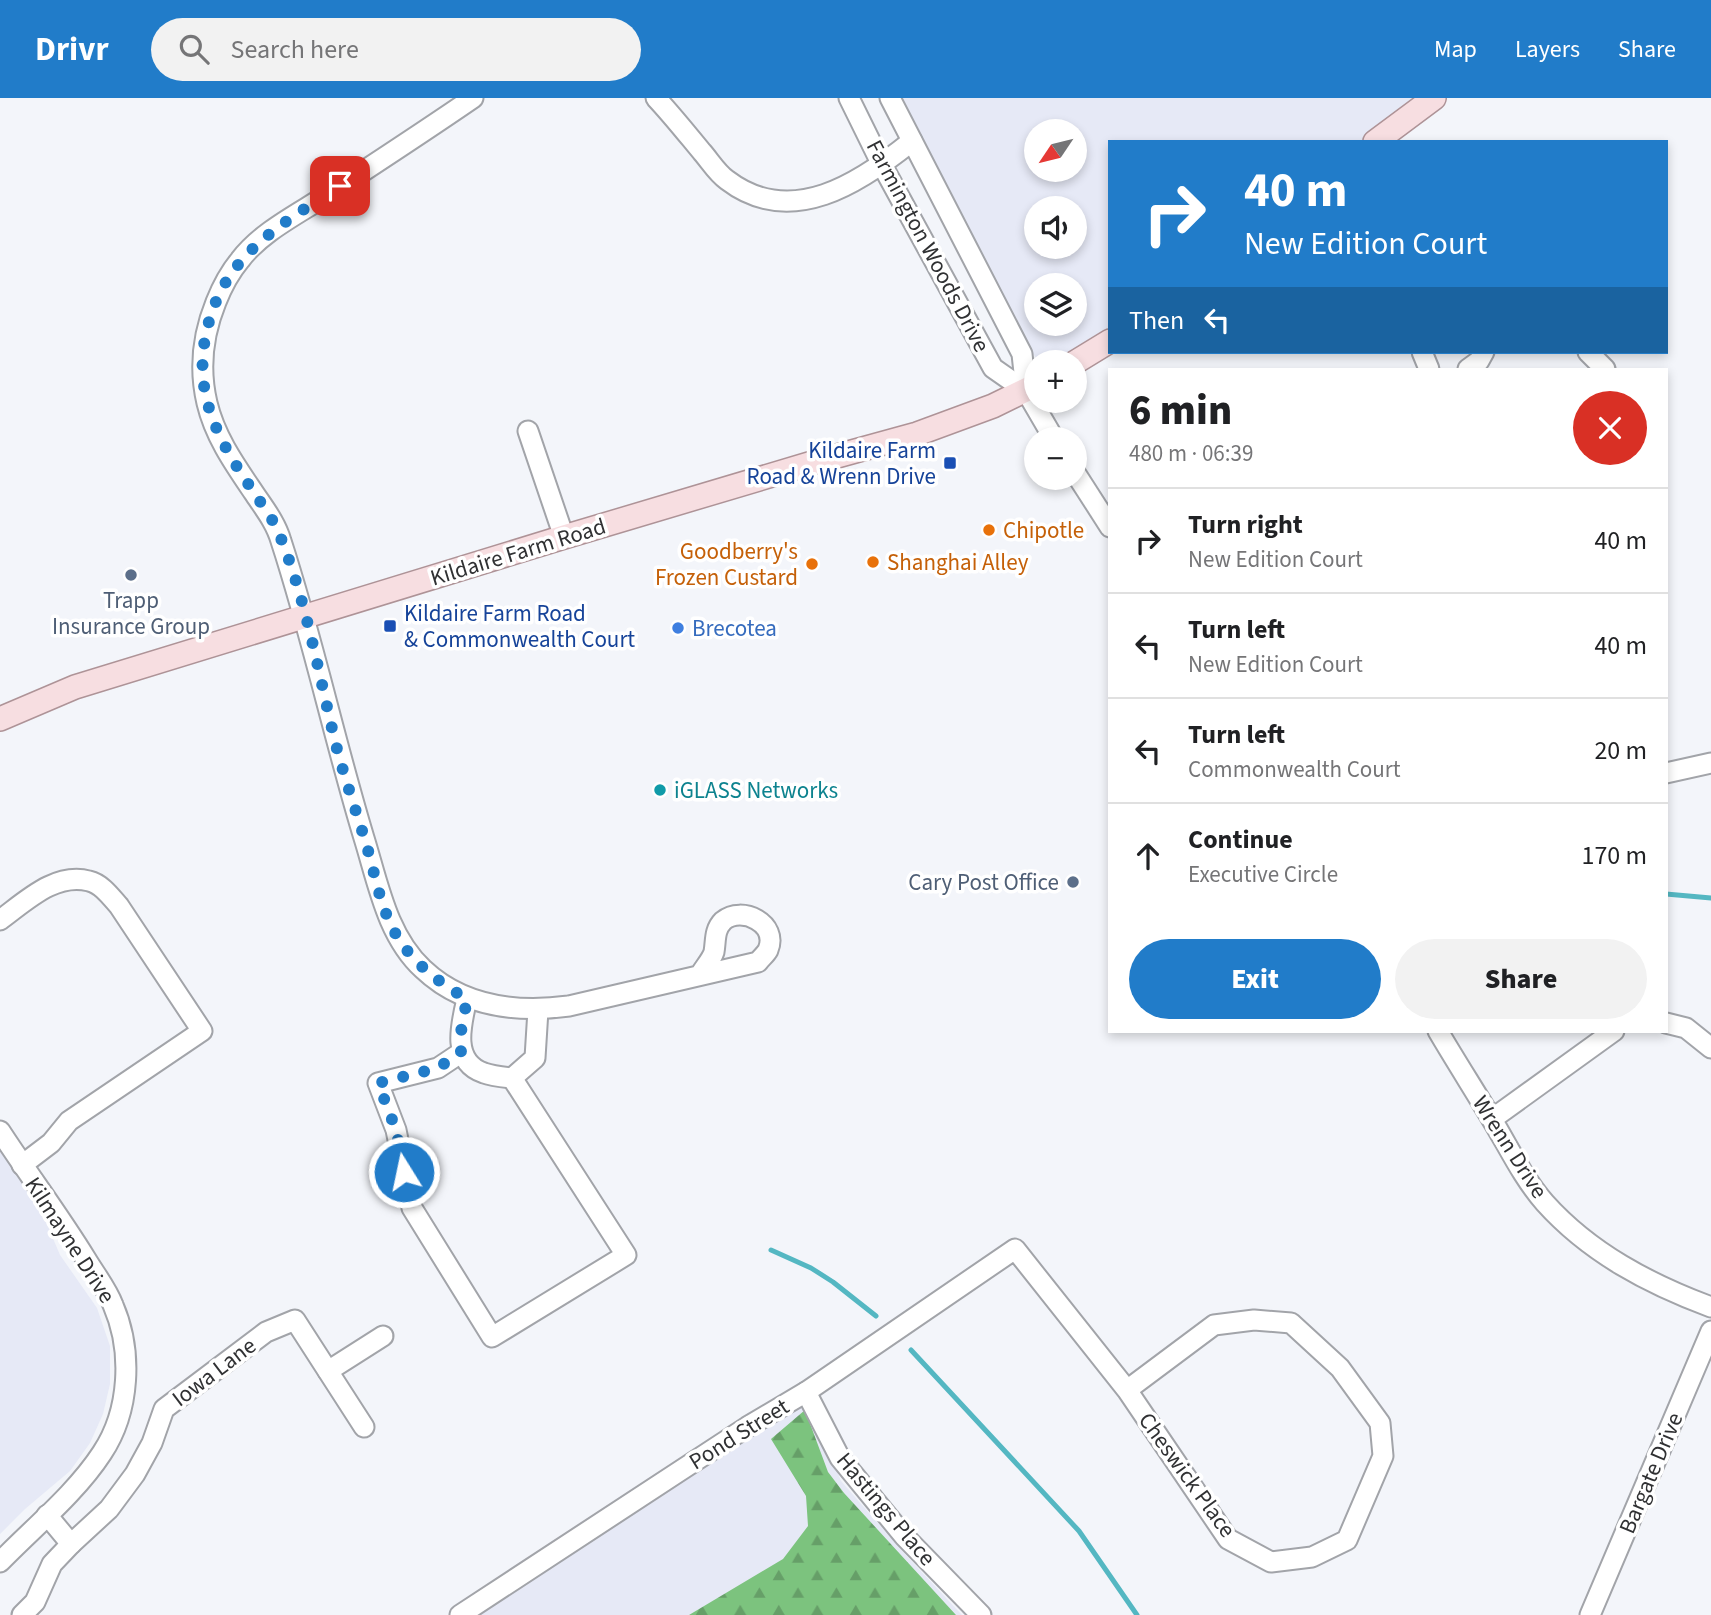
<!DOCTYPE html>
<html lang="en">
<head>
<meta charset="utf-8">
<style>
  body { margin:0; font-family:"Source Sans 3",sans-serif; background:#f2f2f2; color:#202124; height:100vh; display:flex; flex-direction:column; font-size:26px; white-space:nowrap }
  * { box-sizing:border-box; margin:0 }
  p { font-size:23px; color:#757577 }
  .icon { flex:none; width:38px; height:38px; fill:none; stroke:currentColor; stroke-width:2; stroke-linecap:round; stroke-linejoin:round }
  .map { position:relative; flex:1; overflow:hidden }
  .details { position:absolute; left:1108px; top:270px; width:560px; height:665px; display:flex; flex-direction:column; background:#fff; border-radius:0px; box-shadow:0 4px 10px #0003 }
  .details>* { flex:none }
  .top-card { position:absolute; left:1108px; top:42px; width:560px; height:214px; border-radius:0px; box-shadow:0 4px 10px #0003; background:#217cc9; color:#fff; overflow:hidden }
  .needle { width:46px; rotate:235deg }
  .controls { position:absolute; left:1024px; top:21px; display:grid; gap:14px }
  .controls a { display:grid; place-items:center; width:63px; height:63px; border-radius:50%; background:#fff; box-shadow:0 4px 10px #0003; font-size:35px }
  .pin { position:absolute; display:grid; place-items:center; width:60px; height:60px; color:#fff; margin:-30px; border-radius:14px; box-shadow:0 4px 10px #0006 }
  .me { position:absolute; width:77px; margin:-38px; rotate:350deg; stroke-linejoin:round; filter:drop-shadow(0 0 5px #0008) }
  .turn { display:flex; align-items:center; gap:24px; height:147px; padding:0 21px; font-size:32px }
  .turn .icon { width:91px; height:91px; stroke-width:2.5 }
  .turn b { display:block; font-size:49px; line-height:60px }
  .then { display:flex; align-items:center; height:66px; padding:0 21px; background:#0003; gap:14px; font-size:26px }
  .round { display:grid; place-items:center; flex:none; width:74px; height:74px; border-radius:37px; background:#f2f2f2 }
  .head { display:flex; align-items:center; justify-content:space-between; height:119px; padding:0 21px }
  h1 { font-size:42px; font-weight:800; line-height:52px }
  .button { display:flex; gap:14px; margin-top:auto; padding:14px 21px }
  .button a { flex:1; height:80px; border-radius:42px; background:#217cc9; color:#fff; font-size:28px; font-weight:800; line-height:80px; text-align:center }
  .button a+a { background:#f2f2f2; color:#202124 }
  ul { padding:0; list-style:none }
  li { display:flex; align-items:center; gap:21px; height:105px; padding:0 21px; border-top:2px solid #e0e0e0 }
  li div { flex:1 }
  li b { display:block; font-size:26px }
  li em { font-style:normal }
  header { display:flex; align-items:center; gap:42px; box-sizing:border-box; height:98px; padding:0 35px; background:#217cc9; color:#fff }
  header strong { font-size:33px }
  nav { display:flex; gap:38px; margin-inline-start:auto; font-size:24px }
  .search { width:490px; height:63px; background:#f2f2f2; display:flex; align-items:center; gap:18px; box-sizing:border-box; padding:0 24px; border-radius:38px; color:#757577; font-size:26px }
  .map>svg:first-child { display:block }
</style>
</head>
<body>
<header>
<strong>Drivr</strong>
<div class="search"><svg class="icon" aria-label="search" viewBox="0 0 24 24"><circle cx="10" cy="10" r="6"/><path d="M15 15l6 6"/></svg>Search here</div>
<nav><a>Map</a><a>Layers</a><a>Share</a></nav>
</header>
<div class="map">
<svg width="1711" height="1517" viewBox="0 0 1711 1517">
  <defs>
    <pattern id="forest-firs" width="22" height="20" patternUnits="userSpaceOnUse" patternTransform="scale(1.75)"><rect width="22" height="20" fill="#7cc37e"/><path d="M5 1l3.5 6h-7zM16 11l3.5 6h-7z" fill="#669f68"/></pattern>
  </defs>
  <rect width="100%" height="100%" fill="#f3f5fa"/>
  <g fill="#e6e9f6" fill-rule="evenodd">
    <path d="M897,0H1434L1375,44H1110L1109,242L1074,264H1040L1021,242ZM1036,33H1074V72H1036ZM1036,110H1074V149H1036ZM1036,187H1074V226H1036Z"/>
    <polygon points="0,1033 22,1067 60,1157 97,1210 110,1248 110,1286 103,1316 90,1345 70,1373 25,1411 0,1436"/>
    <polygon points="806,1294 841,1383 904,1455 962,1517 460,1517"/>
  </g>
  <polygon fill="url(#forest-firs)" points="805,1312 828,1374 844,1395 956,1517 689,1517 783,1461 808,1428 806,1398 771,1341"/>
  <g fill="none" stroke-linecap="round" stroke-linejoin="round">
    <g stroke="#54b7c2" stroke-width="5">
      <polyline points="1666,796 1711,800"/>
      <polyline points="771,1152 811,1170 833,1184 876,1218"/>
      <polyline points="911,1252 1079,1433 1137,1517"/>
    </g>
    <defs>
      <g id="minor">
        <path d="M473,0C425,33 376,65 327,97C298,116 261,134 240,162C230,174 222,189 216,204C203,236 199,271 207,305C215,339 235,367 254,395C264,410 276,425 281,443C313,541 334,641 364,740C378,785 387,838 423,871C463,909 516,915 569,908L758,864C761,860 766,856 768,852C779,826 742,807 723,823C714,832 716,843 714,854C712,861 704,870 700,877"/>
        <path d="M656,0C672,17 687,36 702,54C710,63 717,75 727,82C791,131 860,85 912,43"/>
        <polyline points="849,0 882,67 993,270 1026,293"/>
        <polyline points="890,0 1022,256 1026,293 1054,341"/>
        <polyline points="1422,254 1429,271"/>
        <polyline points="1588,254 1605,271"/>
        <polyline points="1468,271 1479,263 1484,254"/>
        <polyline points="528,333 564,439"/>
        <polyline points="1074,373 1110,429"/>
        <polyline points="1666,675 1711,665"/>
        <path d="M0,822C25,804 55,774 89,783C102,786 111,799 119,808L202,933L69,1023L51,1045L22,1067"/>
        <path d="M467,901C461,926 451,964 484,975C492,978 503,979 512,980L535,960L538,912"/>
        <polyline points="1666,925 1686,930 1711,950"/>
        <path d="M1438,933C1455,962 1473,990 1491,1020C1508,1048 1523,1080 1545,1105C1590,1155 1649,1186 1711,1209"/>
        <polyline points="462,954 438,970 378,985 396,1032 412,1110 492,1239 626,1157 512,980"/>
        <polyline points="1492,1021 1614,933"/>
        <path d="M0,1033C28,1076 59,1117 86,1161C95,1176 107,1191 113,1207C133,1253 130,1313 102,1355C76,1395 33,1430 0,1464"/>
        <polyline points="328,1273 383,1238"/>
        <polyline points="806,1294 840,1360 904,1438 981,1517"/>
        <polyline points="47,1417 71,1446 109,1411 135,1376 152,1345 164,1311 266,1234 295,1222 364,1329"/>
        <polyline points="22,1517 35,1504 52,1466 71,1446"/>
        <polyline points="460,1517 747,1329 806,1294 1015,1151 1127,1292 1228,1441 1271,1464 1312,1459 1347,1442 1383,1358 1380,1325 1340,1270 1291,1225 1254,1222 1214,1227 1127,1292"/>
        <polyline points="1590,1517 1711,1233"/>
      </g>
      <g id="major">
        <polyline points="1375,44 1434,0"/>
        <polyline points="1074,265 1110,243"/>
        <polyline points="0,621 75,589 564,439 819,363 917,336 993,308 1036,287"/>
      </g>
    </defs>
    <use href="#minor" stroke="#a2a4a9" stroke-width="23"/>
    <use href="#major" stroke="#ae9397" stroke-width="26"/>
    <use href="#minor" stroke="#fff" stroke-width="19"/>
    <use href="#major" stroke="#f7dee1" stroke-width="23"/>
  </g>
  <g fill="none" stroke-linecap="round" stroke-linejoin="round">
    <path stroke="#217cc9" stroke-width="12" stroke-dasharray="0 21.6" d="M340,88C274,131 217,161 204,247C196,303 222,348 253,393C262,407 274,422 280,438C307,505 319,578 336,647C345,682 357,715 367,749C374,773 379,801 390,825C406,860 435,882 467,901L460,939L461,954L438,970L378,985L396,1032L404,1074"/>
  </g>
  <g fill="#1a4fb4" stroke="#fff" stroke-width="2.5">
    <rect x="943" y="358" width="14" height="14" rx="3.5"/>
    <rect x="383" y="521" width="14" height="14" rx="3.5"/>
  </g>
  <g fill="#e8710a" stroke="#fff" stroke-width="2.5">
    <circle cx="989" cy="432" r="7"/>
    <circle cx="873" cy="464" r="7"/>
    <circle cx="812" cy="466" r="7"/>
  </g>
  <g fill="#5c6f8a" stroke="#fff" stroke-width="2.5">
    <circle cx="131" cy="477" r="7"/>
    <circle cx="1073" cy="784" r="7"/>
  </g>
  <circle fill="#3f7fe0" stroke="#fff" stroke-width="2.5" cx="678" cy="530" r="7"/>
  <circle fill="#0f9aa8" stroke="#fff" stroke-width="2.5" cx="660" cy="692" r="7"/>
  <g text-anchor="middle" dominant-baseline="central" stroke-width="7" stroke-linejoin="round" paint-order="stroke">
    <g font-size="23" fill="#303133" stroke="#fff">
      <text transform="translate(928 148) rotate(62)">Farmington Woods Drive</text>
      <text transform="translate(518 454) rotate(-17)">Kildaire Farm Road</text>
      <text transform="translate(1510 1049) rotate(57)">Wrenn Drive</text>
      <text transform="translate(70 1142) rotate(57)">Kilmayne Drive</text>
      <text transform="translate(214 1274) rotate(-37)">Iowa Lane</text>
      <text transform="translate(739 1336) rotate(-32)">Pond Street</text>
      <text transform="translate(1651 1375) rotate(-67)">Bargate Drive</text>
      <text transform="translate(1187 1377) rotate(54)">Cheswick Place</text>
      <text transform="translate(886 1411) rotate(50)">Hastings Place</text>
    </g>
    <g font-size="23" fill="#164399" stroke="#fff" text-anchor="end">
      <text x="936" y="352">Kildaire Farm<tspan x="936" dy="26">Road &amp; Wrenn Drive</tspan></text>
      <text x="404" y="515" text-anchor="start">Kildaire Farm Road<tspan x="404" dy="26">&amp; Commonwealth Court</tspan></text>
    </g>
    <g font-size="23" fill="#c56008" stroke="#fff" text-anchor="start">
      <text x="1003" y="432">Chipotle</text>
      <text x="798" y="453" text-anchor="end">Goodberry's<tspan x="798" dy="26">Frozen Custard</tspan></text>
      <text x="887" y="464">Shanghai Alley</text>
    </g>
    <g font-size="23" fill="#4e5e75" stroke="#fff">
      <text x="131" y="502">Trapp<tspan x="131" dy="26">Insurance Group</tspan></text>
      <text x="1059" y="784" text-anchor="end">Cary Post Office</text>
    </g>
    <g font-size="23" fill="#366cbe" stroke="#fff" text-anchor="start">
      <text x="692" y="530">Brecotea</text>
    </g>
    <g font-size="23" fill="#0d838f" stroke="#fff" text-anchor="start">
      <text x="674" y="692">iGLASS Networks</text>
    </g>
  </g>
</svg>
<div class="controls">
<a><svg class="needle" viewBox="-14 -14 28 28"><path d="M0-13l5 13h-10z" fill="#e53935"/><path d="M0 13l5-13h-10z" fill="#757577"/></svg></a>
<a><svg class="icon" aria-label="sound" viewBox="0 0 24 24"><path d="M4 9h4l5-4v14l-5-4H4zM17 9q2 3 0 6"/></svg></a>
<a><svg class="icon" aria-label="layers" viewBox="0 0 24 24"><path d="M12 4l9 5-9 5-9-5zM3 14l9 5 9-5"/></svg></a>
<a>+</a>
<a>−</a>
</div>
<div class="pin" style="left:340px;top:88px;background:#d93025"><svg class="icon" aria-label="arrive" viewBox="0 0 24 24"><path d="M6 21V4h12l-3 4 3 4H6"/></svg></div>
<svg class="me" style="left:404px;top:1074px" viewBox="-20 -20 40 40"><circle r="17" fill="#217cc9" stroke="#fff" stroke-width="3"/><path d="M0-11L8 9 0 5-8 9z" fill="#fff"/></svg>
<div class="top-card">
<div class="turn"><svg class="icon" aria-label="right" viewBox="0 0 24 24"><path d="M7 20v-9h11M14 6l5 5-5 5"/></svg><div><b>40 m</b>New Edition Court</div></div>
<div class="then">Then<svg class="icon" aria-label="left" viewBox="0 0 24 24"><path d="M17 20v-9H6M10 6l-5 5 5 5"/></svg></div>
</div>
<section class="details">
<div class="head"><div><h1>6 min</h1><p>480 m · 06:39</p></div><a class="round" style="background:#d93025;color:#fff"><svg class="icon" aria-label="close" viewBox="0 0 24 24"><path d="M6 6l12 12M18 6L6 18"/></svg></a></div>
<ul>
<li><svg class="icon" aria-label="right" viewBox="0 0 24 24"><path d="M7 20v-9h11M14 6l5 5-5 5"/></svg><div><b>Turn right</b><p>New Edition Court</p></div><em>40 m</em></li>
<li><svg class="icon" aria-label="left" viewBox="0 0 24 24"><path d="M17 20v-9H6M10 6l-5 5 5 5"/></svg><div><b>Turn left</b><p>New Edition Court</p></div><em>40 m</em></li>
<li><svg class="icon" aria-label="left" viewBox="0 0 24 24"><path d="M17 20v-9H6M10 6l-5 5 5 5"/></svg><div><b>Turn left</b><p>Commonwealth Court</p></div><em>20 m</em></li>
<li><svg class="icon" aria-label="ahead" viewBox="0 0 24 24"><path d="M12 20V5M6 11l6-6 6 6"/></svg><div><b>Continue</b><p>Executive Circle</p></div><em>170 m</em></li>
</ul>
<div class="button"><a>Exit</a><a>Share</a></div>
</section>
</div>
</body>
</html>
